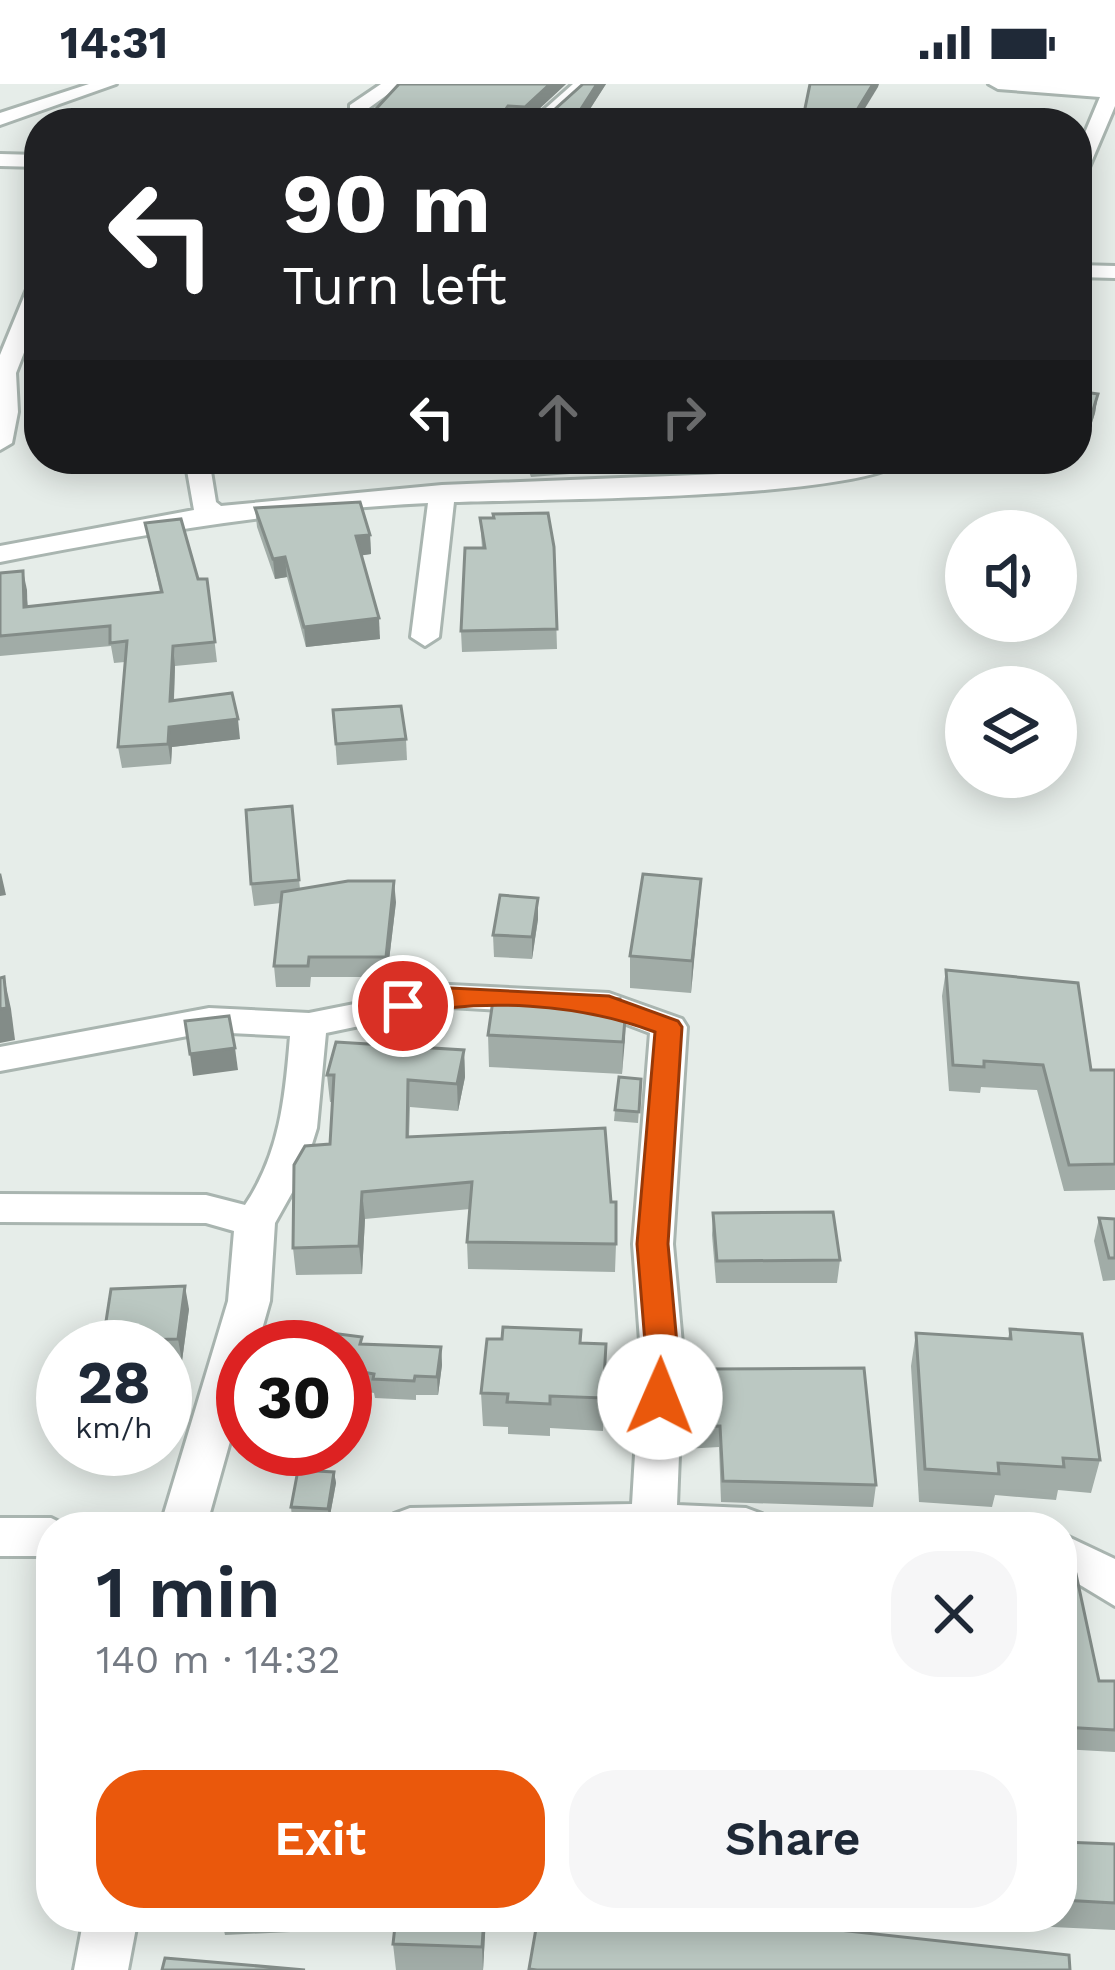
<!DOCTYPE html>
<html lang="en">
<head>
<meta charset="utf-8">
<style>
  body { margin:0; font-family:"Work Sans",sans-serif; background:#f6f6f7; color:#1f2937; height:100vh; display:flex; flex-direction:column; font-size:45px; white-space:nowrap }
  * { box-sizing:border-box; margin:0 }
  p { font-size:39px; color:#747a83 }
  .icon { flex:none; width:66px; height:66px; fill:none; stroke:currentColor; stroke-width:2; stroke-linecap:round; stroke-linejoin:round }
  .map { position:relative; flex:1; overflow:hidden }
  .details { position:absolute; left:36px; top:1428px; width:1041px; height:420px; display:flex; flex-direction:column; background:#fff; border-radius:48px; box-shadow:0 6px 30px #0003 }
  .details>* { flex:none }
  .top-card { position:absolute; left:24px; top:24px; width:1068px; height:366px; border-radius:48px; box-shadow:0 6px 30px #0003; background:#202124; color:#fff; overflow:hidden }
  .controls { position:absolute; left:945px; top:426px; display:grid; gap:24px }
  .controls a { display:grid; place-items:center; width:132px; height:132px; border-radius:50%; background:#fff; box-shadow:0 6px 30px #0003; font-size:60px }
  .speed { position:absolute; left:36px; top:1236px; display:flex; gap:24px; font-size:60px; font-weight:700; text-align:center }
  .speed>* { display:grid; place-content:center; width:156px; height:156px; border-radius:50%; background:#fff; box-shadow:0 6px 30px #0003; line-height:1 }
  .speed small { font-size:30px; font-weight:400 }
  .speed .limit { border:18px solid #d22; background:#fff; color:#111 }
  .pin { position:absolute; display:grid; place-items:center; width:102px; height:102px; color:#fff; margin:-51px; border:6px solid #fff; border-radius:50%; box-shadow:0 3px 12px #0007 }
  .me { position:absolute; width:132px; margin:-66px; rotate:1deg; stroke-linejoin:round; filter:drop-shadow(0 0 9px #0008) }
  .turn { display:flex; align-items:center; gap:42px; height:252px; padding:0 60px; font-size:54px }
  .turn .icon { width:156px; height:156px; stroke-width:2.5 }
  .turn b { display:block; font-size:84px; line-height:102px }
  .lanes { display:flex; align-items:center; height:114px; padding:0 60px; background:#0003; justify-content:center; gap:60px; direction:ltr }
  .lanes .off { opacity:.35 }
  .round { display:grid; place-items:center; flex:none; width:126px; height:126px; border-radius:48px; background:#f6f6f7 }
  .headline { display:flex; align-items:center; justify-content:space-between; height:204px; padding:0 60px }
  h1 { font-size:72px; font-weight:600; line-height:90px }
  .cta { display:flex; gap:24px; margin-top:auto; padding:24px 60px }
  .cta a { flex:1; height:138px; border-radius:48px; background:#ea580c; color:#fff; font-size:48px; font-weight:600; line-height:138px; text-align:center }
  .cta a+a { background:#f6f6f7; color:#1f2937 }
  .status { display:flex; justify-content:space-between; align-items:center; height:84px; padding:0 60px; background:#fff; direction:ltr }
  .status svg { height:33px; fill:currentColor }
  .map>svg:first-child { display:block }
</style>
</head>
<body>
<div class="status"><b>14:31</b><svg viewBox="0 0 49 12"><path d="M0 12V9h3v3zM5 12V6h3v6zM10 12V3h3v9zM15 12V0h3v12zM26 1h20v11H26zM47 4h2v5h-2z"/></svg></div>
<div class="map">
<svg width="1115" height="1886" viewBox="0 0 1115 1886">
  <rect width="100%" height="100%" fill="#e6ede9"/>
  <g fill="none" stroke-linecap="round" stroke-linejoin="round">
    <defs>
      <g id="minor">
        <polygon points="89,0 116,0 0,41 0,29"/>
        <polygon points="381,0 402,0 362,29 350,29 350,21"/>
        <polygon points="573,0 593,0 549,39 529,39"/>
        <polygon points="989,0 1115,0 1115,22 1084,95 1077,97 1077,68 1100,13 998,5"/>
        <polygon points="0,70 39,71 39,83 0,82"/>
        <polygon points="1077,181 1115,182 1115,194 1077,193"/>
        <polygon points="39,197 39,230 16,289 18,328 12,359 0,366 0,271 28,203"/>
        <path d="M185,375H209L216,418L221,422L442,401L796,387L870,375H907C866,416 530,415 454,418L439,553L425,562L411,553L428,419C283,426 142,450 0,478V462L194,426Z"/>
        <path d="M450,901L609,909L682,935L687,943L673,1160L683,1271L677,1421L746,1424L762,1430L769,1443H387L394,1430L410,1424L632,1420L641,1271L633,1160L650,949L605,932L450,923L326,949L317,1044L303,1089L275,1139L270,1217L257,1263H243V1311L206,1443H160L228,1217L234,1147L206,1139L0,1138V1110L206,1111L245,1121C280,1069 285,1013 290,952L209,948L0,987V963L209,924L309,929Z"/>
        <polygon points="0,1434 51,1434 69,1443 51,1443 51,1472 0,1472"/>
        <polygon points="1062,1450 1115,1475 1115,1522 1062,1490"/>
        <polygon points="84,1833 138,1833 128,1886 74,1886"/>
      </g>
    </defs>
    <use href="#minor" stroke="#a9b5b0" stroke-width="6"/>
    <use href="#minor" fill="#fff" fill-rule="evenodd"/>
  </g>
  <g fill="#a1aca7">
    <polygon points="397,0 566,0 525,38 508,36 397,2"/>
    <polygon points="583,0 606,0 581,39 554,39 554,26"/>
    <polygon points="1077,307 1098,310 1095,329 1082,371 1077,370"/>
    <polygon points="524,375 618,375 618,380 570,386 570,390 531,393"/>
    <polygon points="255,424 370,451 371,470 362,471 380,555 306,563 287,493 275,495 257,443"/>
    <polygon points="480,434 554,463 557,565 462,568 461,547 482,464"/>
    <polygon points="145,439 198,495 207,495 217,578 175,582 174,616 240,655 172,663 171,680 122,684 118,663 125,578 114,579 111,562 0,572 0,489 23,487 28,523 160,508"/>
    <polygon points="333,626 406,655 407,676 337,681"/>
    <polygon points="292,722 300,805 396,818 387,893 311,893 310,903 276,903 274,882 281,819 254,822 251,800"/>
    <polygon points="701,795 691,909 630,904 630,872"/>
    <polygon points="538,814 538,835 532,875 494,873 493,851"/>
    <polygon points="946,886 1091,986 1115,986 1115,1106 1064,1107 1037,1006 981,1003 980,1009 949,1007 942,912"/>
    <polygon points="620,922 626,923 622,990 489,983 488,951"/>
    <polygon points="464,966 465,993 458,1027 410,1023 409,1053 616,1160 615,1188 468,1185 467,1158 470,1125 365,1135 362,1190 296,1191 293,1164 330,1060 332,1018 330,1018 327,991"/>
    <polygon points="641,995 638,1039 614,1037 615,1026"/>
    <polygon points="713,1129 840,1176 837,1199 716,1199 712,1151"/>
    <polygon points="1099,1134 1115,1135 1115,1196 1103,1197 1094,1157"/>
    <polygon points="189,1225 182,1277 165,1278 165,1263 104,1263 103,1257"/>
    <polygon points="1010,1245 1100,1376 1091,1409 1058,1406 1056,1416 995,1411 992,1423 919,1418 911,1282 916,1249 1008,1255"/>
    <polygon points="581,1259 606,1260 603,1347 550,1344 550,1352 508,1350 508,1343 483,1342 481,1309"/>
    <polygon points="362,1260 441,1263 442,1281 438,1311 416,1311 416,1316 375,1314 374,1309 345,1304 345,1263"/>
    <polygon points="708,1285 876,1401 873,1423 721,1418 719,1363 684,1365 686,1314 707,1313"/>
    <polygon points="334,1388 336,1399 329,1437 292,1434 291,1423"/>
    <polygon points="51,1490 51,1543 44,1521"/>
    <polygon points="1062,1490 1099,1597 1115,1597 1115,1668 1062,1665"/>
    <polygon points="1062,1758 1115,1760 1115,1846 850,1833 1062,1833"/>
    <polygon points="221,1833 486,1833 483,1886 396,1886 393,1860 395,1843 225,1851"/>
  </g>
  <g fill="#838c88">
    <polygon points="550,0 566,0 525,38 525,23"/>
    <polygon points="597,0 606,0 581,39 579,39 579,28"/>
    <polygon points="873,0 879,0 878,3 856,39 849,39"/>
    <polygon points="508,22 508,36 506,39 496,39"/>
    <polygon points="1098,310 1095,329 1082,371 1085,352"/>
    <polygon points="127,375 181,375 181,381 129,389"/>
    <polygon points="570,375 618,375 618,380 570,386"/>
    <polygon points="370,451 371,470 358,472 356,452"/>
    <polygon points="285,473 287,493 275,495 273,475"/>
    <polygon points="23,487 27,506 28,543 24,523"/>
    <polygon points="379,534 380,555 306,563 304,543"/>
    <polygon points="173,562 175,582 173,637 170,617"/>
    <polygon points="238,635 240,655 172,663 171,680 168,660 169,643"/>
    <polygon points="1,789 6,811 0,812 0,790"/>
    <polygon points="701,795 699,826 691,909 692,877"/>
    <polygon points="394,797 396,818 387,893 386,873"/>
    <polygon points="538,814 538,835 532,875 532,853"/>
    <polygon points="4,893 11,925 15,956 0,959 0,925"/>
    <polygon points="626,923 625,955 622,990 623,958"/>
    <polygon points="235,964 238,986 193,992 190,970"/>
    <polygon points="464,966 465,993 458,1027 457,1000"/>
    <polygon points="362,1108 365,1135 362,1190 359,1162"/>
    <polygon points="185,1202 189,1225 182,1277 178,1255"/>
    <polygon points="441,1263 442,1281 438,1311 437,1293"/>
    <polygon points="334,1388 336,1399 329,1437 328,1425"/>
    <polygon points="484,1833 486,1833 483,1886 482,1863"/>
  </g>
  <g fill="#bbc8c2" stroke="#838c88" stroke-width="3">
    <polygon points="399,0 550,0 525,23 508,22 496,39 363,39"/>
    <polygon points="583,0 597,0 579,28 554,26"/>
    <polygon points="810,0 873,0 849,39 802,39"/>
    <polygon points="1077,307 1098,310 1085,352 1077,351"/>
    <polygon points="360,418 370,451 356,452 379,534 304,543 285,473 273,475 255,424"/>
    <polygon points="548,429 554,463 557,545 461,547 465,464 485,464 480,434 494,434 493,430"/>
    <polygon points="181,435 198,495 207,495 215,558 173,562 170,617 232,609 238,635 169,643 168,660 118,663 127,557 110,559 110,542 0,552 0,489 23,487 24,523 162,508 145,439"/>
    <polygon points="401,622 406,655 336,660 333,626"/>
    <polygon points="292,722 299,796 251,800 246,726"/>
    <polygon points="643,790 701,795 692,877 630,872"/>
    <polygon points="348,797 394,797 386,873 309,873 308,882 274,882 282,808"/>
    <polygon points="500,811 538,814 532,853 493,851"/>
    <polygon points="946,886 1078,899 1091,986 1115,986 1115,1080 1069,1081 1043,981 984,977 984,983 953,981"/>
    <polygon points="4,893 7,924 0,925 0,894"/>
    <polygon points="494,909 620,915 620,922 626,923 623,958 488,951"/>
    <polygon points="229,932 235,964 190,970 185,937"/>
    <polygon points="336,958 464,966 457,1000 408,996 407,1053 605,1044 611,1118 616,1118 616,1160 467,1158 472,1098 362,1108 359,1162 293,1164 294,1081 305,1062 330,1060 334,991 327,991"/>
    <polygon points="619,993 641,995 639,1028 615,1026"/>
    <polygon points="833,1128 840,1176 717,1177 713,1129"/>
    <polygon points="1099,1134 1115,1135 1115,1174 1109,1174"/>
    <polygon points="185,1202 178,1255 103,1257 111,1205"/>
    <polygon points="503,1243 581,1246 580,1259 606,1260 603,1314 550,1312 550,1320 507,1318 508,1310 481,1309 487,1255 502,1255"/>
    <polygon points="1010,1245 1082,1250 1100,1376 1063,1374 1064,1383 998,1379 999,1390 925,1385 916,1249 1011,1255"/>
    <polygon points="323,1248 362,1253 360,1260 441,1263 437,1293 415,1292 414,1297 373,1295 374,1290 345,1285 345,1263 304,1263 304,1257 320,1258"/>
    <polygon points="864,1284 876,1401 723,1397 720,1342 685,1343 686,1314 710,1313 708,1285"/>
    <polygon points="298,1386 334,1388 328,1425 291,1423"/>
    <polygon points="51,1490 51,1521 44,1521"/>
    <polygon points="1062,1490 1076,1490 1099,1597 1115,1597 1115,1646 1062,1643"/>
    <polygon points="1062,1758 1115,1760 1115,1819 1062,1816"/>
    <polygon points="396,1833 484,1833 482,1863 393,1860"/>
    <polygon points="538,1833 839,1833 838,1846 1069,1871 1070,1886 537,1886 529,1885"/>
    <polygon points="165,1874 305,1886 162,1886"/>
  </g>
  <path fill="#ea580c" stroke="#983908" stroke-width="3" d="M450,904L609,912L678,937L682,943L668,1160L678,1271L672,1322L660,1326L648,1322L644,1313L646,1271L637,1160L655,948C578,919 483,914 403,931L390,922L394,916Z"/>
</svg>
<div class="controls">
<a><svg class="icon" aria-label="sound" viewBox="0 0 24 24"><path d="M4 9h4l5-4v14l-5-4H4zM17 9q2 3 0 6"/></svg></a>
<a><svg class="icon" aria-label="layers" viewBox="0 0 24 24"><path d="M12 4l9 5-9 5-9-5zM3 14l9 5 9-5"/></svg></a>
</div>
<div class="speed"><div>28<small>km/h</small></div><div class="limit">30</div></div>
<div class="pin" style="left:403px;top:922px;background:#d93025"><svg class="icon" aria-label="arrive" viewBox="0 0 24 24"><path d="M6 21V4h12l-3 4 3 4H6"/></svg></div>
<svg class="me" style="left:660px;top:1313px" viewBox="-20 -20 40 40"><circle r="19" fill="#fff"/><path d="M0-13L10 11 0 6-10 11z" fill="#ea580c"/></svg>
<div class="top-card">
<div class="turn"><svg class="icon" aria-label="left" viewBox="0 0 24 24"><path d="M17 20v-9H6M10 6l-5 5 5 5"/></svg><div><b>90 m</b>Turn left</div></div>
<div class="lanes"><svg class="icon" aria-label="left" viewBox="0 0 24 24"><path d="M17 20v-9H6M10 6l-5 5 5 5"/></svg><svg class="icon off" aria-label="ahead" viewBox="0 0 24 24"><path d="M12 20V5M6 11l6-6 6 6"/></svg><svg class="icon off" aria-label="right" viewBox="0 0 24 24"><path d="M7 20v-9h11M14 6l5 5-5 5"/></svg></div>
</div>
<section class="details">
<div class="headline"><div><h1>1 min</h1><p>140 m · 14:32</p></div><a class="round"><svg class="icon" aria-label="close" viewBox="0 0 24 24"><path d="M6 6l12 12M18 6L6 18"/></svg></a></div>
<div class="cta"><a>Exit</a><a>Share</a></div>
</section>
</div>
</body>
</html>
